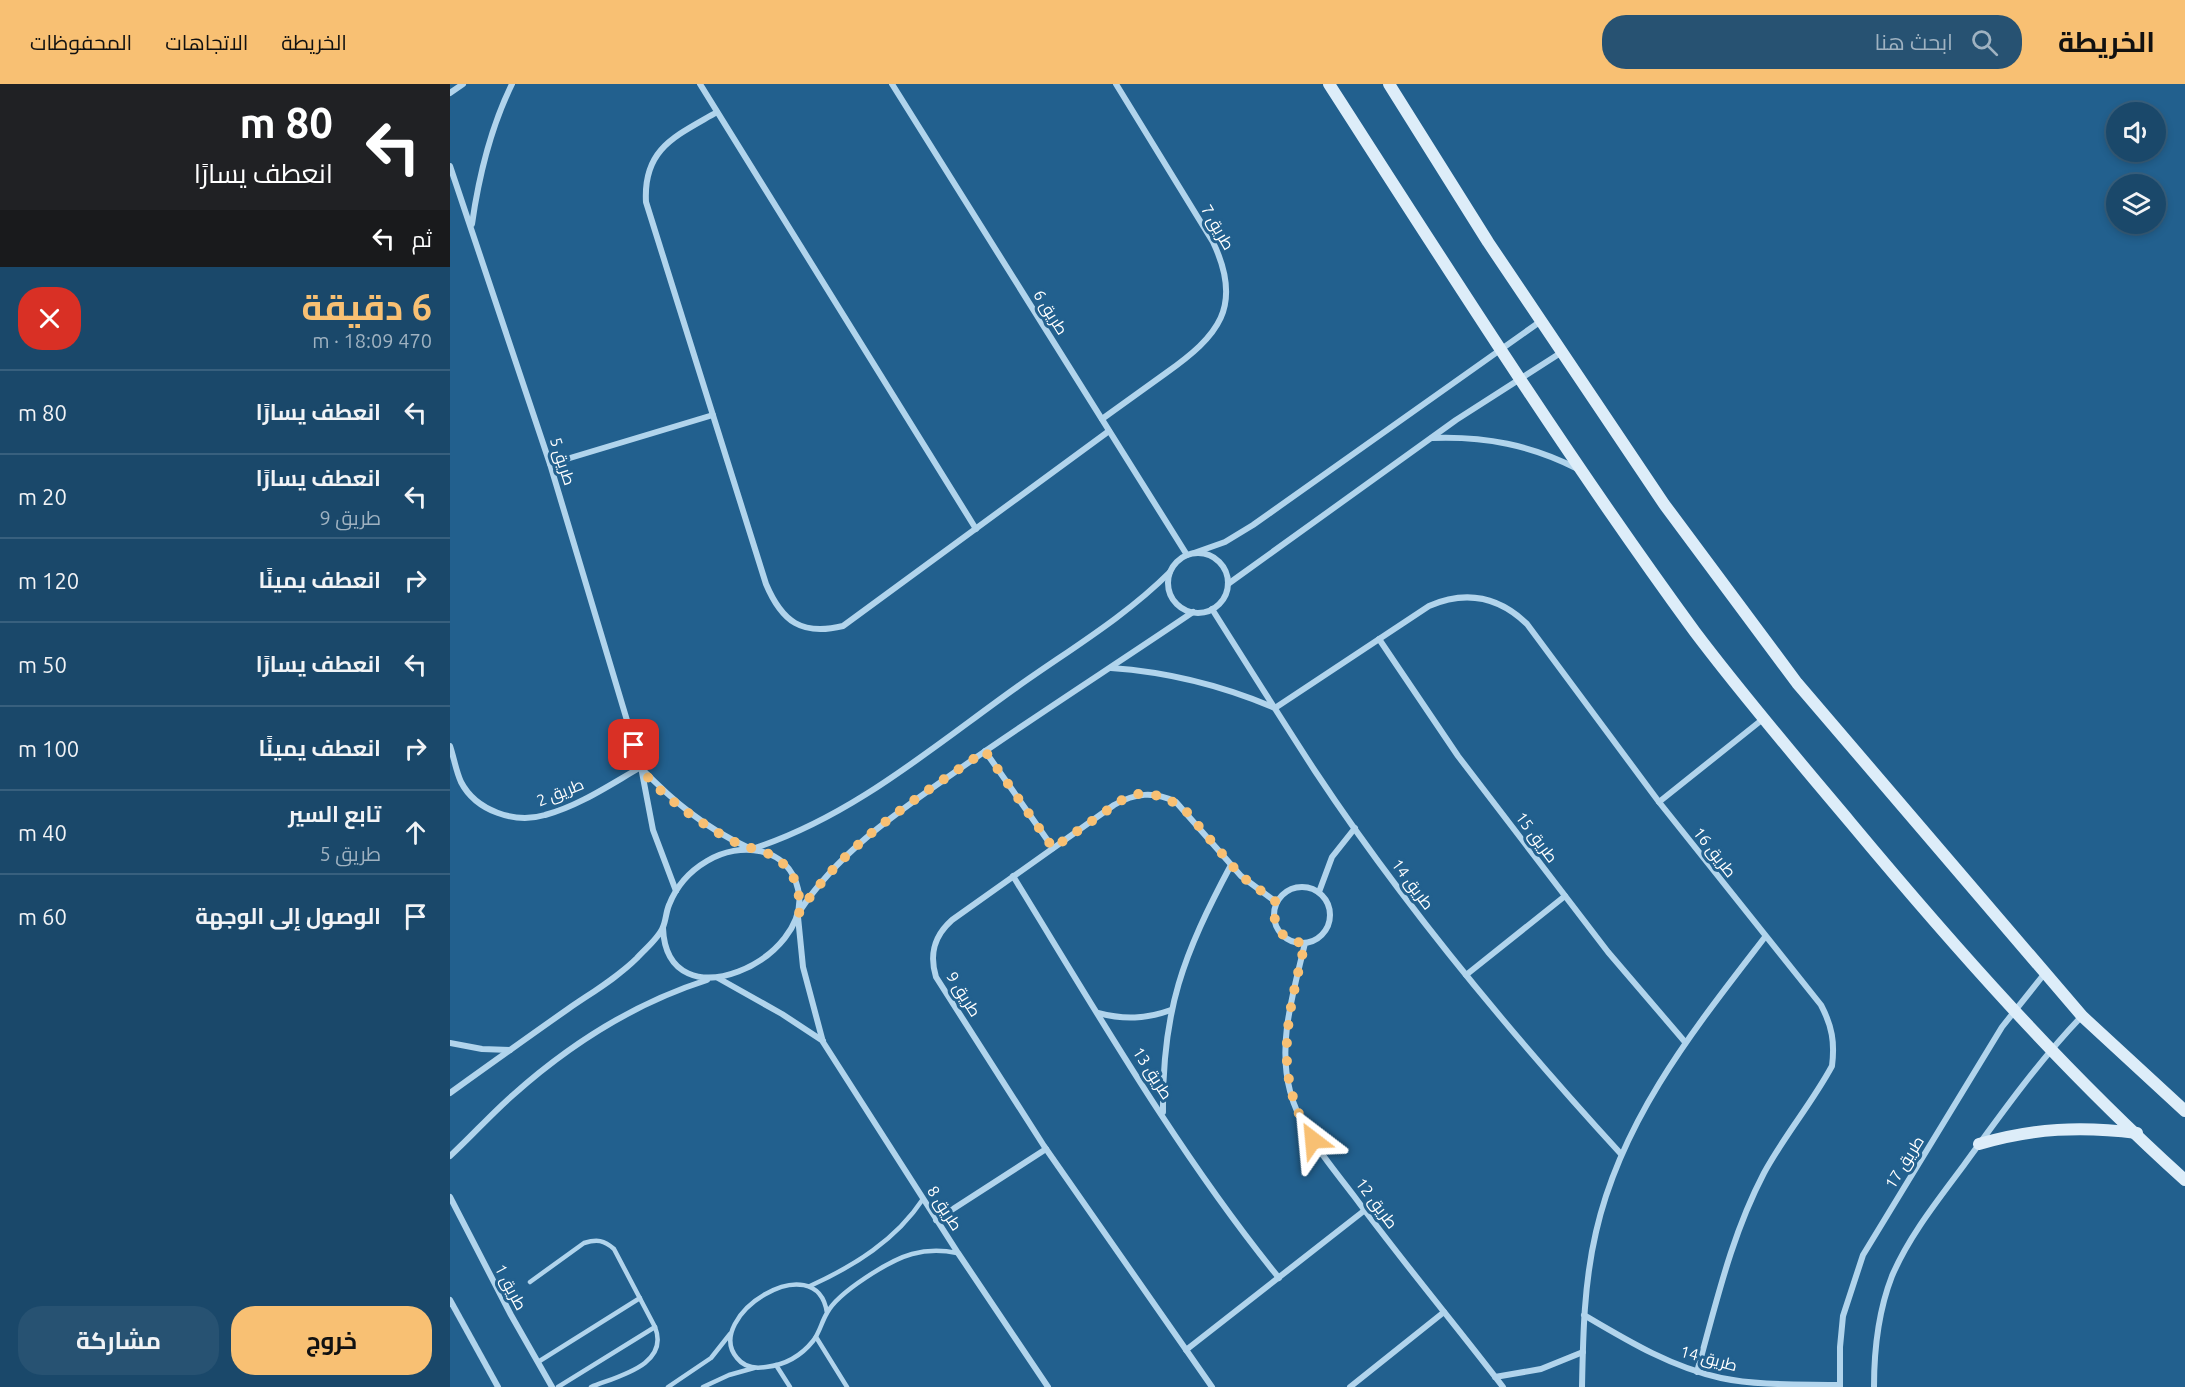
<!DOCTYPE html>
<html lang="ar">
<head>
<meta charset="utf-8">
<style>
  body { margin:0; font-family:Ubuntu,Cairo,sans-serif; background:#275272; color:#f1f3f6; direction:rtl; height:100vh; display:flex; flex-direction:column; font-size:22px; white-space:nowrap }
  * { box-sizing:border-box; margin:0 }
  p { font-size:20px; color:#9fb2c1 }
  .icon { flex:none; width:33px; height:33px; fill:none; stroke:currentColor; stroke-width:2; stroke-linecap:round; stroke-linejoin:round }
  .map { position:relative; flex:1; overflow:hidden; direction:ltr }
  .sheet { display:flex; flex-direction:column; background:#1a486a; width:450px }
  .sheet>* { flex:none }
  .banner { background:#202124; color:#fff; overflow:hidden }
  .tools { position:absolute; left:1656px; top:18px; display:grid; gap:12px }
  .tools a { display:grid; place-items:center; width:60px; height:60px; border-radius:50%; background:#1a486a; box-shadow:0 3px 9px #0003,0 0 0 2px #38607e; font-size:30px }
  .pin { position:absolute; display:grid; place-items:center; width:51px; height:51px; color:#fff; margin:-26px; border-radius:12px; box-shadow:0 3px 9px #0006 }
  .me { position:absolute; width:66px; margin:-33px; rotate:331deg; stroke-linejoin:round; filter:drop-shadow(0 0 4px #0008) }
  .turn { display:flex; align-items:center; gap:21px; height:126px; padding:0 18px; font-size:27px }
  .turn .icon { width:78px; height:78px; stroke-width:2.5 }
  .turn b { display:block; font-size:42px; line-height:51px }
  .then { display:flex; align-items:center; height:57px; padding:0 18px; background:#0003; gap:12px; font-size:22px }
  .round { display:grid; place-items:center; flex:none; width:63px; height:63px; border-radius:24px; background:#275272 }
  .summary { display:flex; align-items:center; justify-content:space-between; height:102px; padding:0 18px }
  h1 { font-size:36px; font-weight:700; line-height:45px; color:#f8c073 }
  .action { display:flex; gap:12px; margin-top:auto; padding:12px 18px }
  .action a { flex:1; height:69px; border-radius:24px; background:#f8c073; color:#111; font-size:24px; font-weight:700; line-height:69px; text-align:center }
  .action a+a { background:#275272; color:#f1f3f6 }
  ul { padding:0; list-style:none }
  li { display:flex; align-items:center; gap:18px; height:84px; padding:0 18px; border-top:2px solid #38607e }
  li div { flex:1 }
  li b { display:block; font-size:22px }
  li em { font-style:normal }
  header { display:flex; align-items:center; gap:36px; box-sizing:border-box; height:84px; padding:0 30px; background:#f8c073; color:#111 }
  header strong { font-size:28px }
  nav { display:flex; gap:33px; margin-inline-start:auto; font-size:21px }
  .search { width:420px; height:54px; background:#275272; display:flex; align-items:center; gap:15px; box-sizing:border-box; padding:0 21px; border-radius:24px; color:#9fb2c1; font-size:22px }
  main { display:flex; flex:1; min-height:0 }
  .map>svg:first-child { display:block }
</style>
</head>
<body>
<header>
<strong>الخريطة</strong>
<div class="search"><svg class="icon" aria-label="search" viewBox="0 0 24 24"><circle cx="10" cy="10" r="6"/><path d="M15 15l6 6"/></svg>ابحث هنا</div>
<nav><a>الخريطة</a><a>الاتجاهات</a><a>المحفوظات</a></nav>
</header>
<main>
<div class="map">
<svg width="1735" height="1303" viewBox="0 0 1735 1303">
  <rect width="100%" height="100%" fill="#22608e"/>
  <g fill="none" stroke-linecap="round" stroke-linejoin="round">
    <g stroke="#b1d4ec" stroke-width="4.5">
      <path d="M80,1198L134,1159C147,1155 154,1156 164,1165L205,1243C220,1281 168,1292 141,1303"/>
      <path d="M360,1202C404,1182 446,1156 473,1115"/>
      <path d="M377,1229C367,1160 252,1233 287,1274C294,1283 305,1285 316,1283C334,1281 351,1272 363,1257C370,1248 371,1239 377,1229C388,1208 440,1176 462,1170C477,1166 492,1166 507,1169"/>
      <polyline points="366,1253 397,1303"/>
      <polyline points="88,1278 190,1214"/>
      <polyline points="326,1281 340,1303"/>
      <polyline points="108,1303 205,1243"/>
      <polyline points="218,1303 261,1274 280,1250"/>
      <polyline points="253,1303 279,1291 304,1284"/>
    </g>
    <g stroke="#b1d4ec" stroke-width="6">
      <polyline points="250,0 526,445"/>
      <polyline points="442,0 737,471"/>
      <polyline points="0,9 13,0"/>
      <path d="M267,28C226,52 193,64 196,118L316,500C332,538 352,552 393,542L659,347"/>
      <polyline points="0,82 100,380 191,683 203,746 226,807"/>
      <path d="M22,140C29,91 40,45 62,0"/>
      <path d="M652,335C673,320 695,304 716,289C768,252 794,223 763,158L666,0"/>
      <path d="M982,354C1035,352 1081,361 1128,385"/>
      <polyline points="100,380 263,331"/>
      <polyline points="744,469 775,458 803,441 1091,237"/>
      <circle cx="748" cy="499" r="30"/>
      <polyline points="778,500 1006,336 1112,268"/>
      <path d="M762,525C796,579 830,633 865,687C955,823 1061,950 1171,1070"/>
      <polyline points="929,555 1008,672 1158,868 1235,958"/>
      <path d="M661,584C719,588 771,601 825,624L979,522C1016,506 1048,512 1077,540L1209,718L1371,921C1382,942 1385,958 1382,982C1362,1019 1334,1052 1314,1089C1281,1152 1266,1220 1247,1288"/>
      <path d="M0,662C4,674 6,687 11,698C26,727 65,740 95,731C129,722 161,700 191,683"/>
      <polyline points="535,667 603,764"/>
      <path d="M191,684C223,717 255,744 297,763"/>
      <polyline points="1209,718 1313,635"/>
      <path d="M305,764C403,732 484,662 567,603C619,566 675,533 720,488"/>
      <path d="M563,792C646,927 729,1071 829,1194"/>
      <circle cx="852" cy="831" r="28"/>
      <polyline points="869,808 882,773 905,744"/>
      <path d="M349,828C390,766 448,728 508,686C585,632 665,581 743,528"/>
      <polyline points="348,833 353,883 373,958 508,1169 598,1303"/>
      <path d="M855,859C844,907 827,958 840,1007C850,1047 880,1080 904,1112C952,1177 1004,1239 1053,1303"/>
      <polyline points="1016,891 1115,812"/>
      <polyline points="268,894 332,930 373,957"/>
      <path d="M648,929C674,936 696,935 721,926"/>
      <polyline points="0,959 32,965 60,966"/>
      <path d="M0,1009C39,981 78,953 118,925C141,909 167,894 187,874C195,865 209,854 213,843C216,836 216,828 219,821C226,803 240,787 257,777C290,757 338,762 348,805C365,874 217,943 213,844"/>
      <path d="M713,1028C712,926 733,871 781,781"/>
      <path d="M0,1072C22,1052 41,1030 63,1011C119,961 185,919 257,896"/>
      <polyline points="0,1113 61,1231 102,1303"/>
      <polyline points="486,1136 596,1065"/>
      <polyline points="0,1216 48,1303"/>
      <path d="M1134,1231C1178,1257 1221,1283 1271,1294C1310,1302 1351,1300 1390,1301"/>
      <polyline points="736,1266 915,1126"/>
      <polyline points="1045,1293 1091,1285 1133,1268"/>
      <path d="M762,1303L594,1062L486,893C479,870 484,852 502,836L664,721C685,709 704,707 726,718L791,792L826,818"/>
      <polyline points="900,1303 994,1228"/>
      <path d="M1132,1303C1133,1251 1134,1199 1146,1148C1172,1034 1245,944 1315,853"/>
      <polyline points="1390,1303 1390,1263 1393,1232 1413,1171 1552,943 1595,889"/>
      <path d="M1424,1303C1424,1265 1428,1228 1442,1192C1459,1152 1488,1116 1514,1081C1551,1030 1588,978 1632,932"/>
    </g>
    <g stroke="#ddedf9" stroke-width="12">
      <path d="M879,0C998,185 1115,370 1245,548C1294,613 1347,675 1400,738C1505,864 1613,986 1735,1096"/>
      <polyline points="939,0 1038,158 1214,420 1347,599 1632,932 1735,1027"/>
      <path d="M1529,1060C1583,1044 1632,1042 1687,1049"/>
    </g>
  </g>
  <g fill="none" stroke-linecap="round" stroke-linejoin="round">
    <path stroke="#f8c073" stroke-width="10" stroke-dasharray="0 18" d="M184,661C186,668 188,678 191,684C208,711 261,747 289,760C304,766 319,767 331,778C346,790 351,810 349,829C395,758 466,715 535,667L603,764L675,714L688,710L714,712L736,727L791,792L826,818C820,840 831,858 855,859C839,929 820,990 863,1056"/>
  </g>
  <g text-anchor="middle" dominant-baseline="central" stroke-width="6" stroke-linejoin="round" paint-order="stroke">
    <g font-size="16" fill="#fff" stroke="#22608e">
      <text transform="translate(768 143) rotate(60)">طريق 7</text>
      <text transform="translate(601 228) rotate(58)">طريق 6</text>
      <text transform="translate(113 377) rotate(72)">طريق 5</text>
      <text transform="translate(110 708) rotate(-22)">طريق 2</text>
      <text transform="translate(1087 753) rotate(53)">طريق 15</text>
      <text transform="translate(1265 768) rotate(52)">طريق 16</text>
      <text transform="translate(963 800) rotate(53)">طريق 14</text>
      <text transform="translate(514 910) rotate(58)">طريق 9</text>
      <text transform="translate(703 989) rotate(57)">طريق 13</text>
      <text transform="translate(1454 1078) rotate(-58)">طريق 17</text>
      <text transform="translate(927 1119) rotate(53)">طريق 12</text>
      <text transform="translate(495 1124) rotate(57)">طريق 8</text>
      <text transform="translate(61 1203) rotate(62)">طريق 1</text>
      <text transform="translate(1259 1274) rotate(15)">طريق 14</text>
    </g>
  </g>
</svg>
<div class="tools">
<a><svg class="icon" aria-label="sound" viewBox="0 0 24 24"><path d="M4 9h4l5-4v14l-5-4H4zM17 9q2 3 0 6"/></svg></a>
<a><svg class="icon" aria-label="layers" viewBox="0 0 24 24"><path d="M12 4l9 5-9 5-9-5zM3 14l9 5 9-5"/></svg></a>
</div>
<div class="pin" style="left:184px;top:661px;background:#d93025"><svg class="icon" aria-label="arrive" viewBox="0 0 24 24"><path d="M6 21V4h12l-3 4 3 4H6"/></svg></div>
<svg class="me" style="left:863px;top:1056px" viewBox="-20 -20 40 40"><path d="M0-17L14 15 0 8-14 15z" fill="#f8c073" stroke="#fff" stroke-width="4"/></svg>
</div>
<section class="sheet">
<div class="banner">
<div class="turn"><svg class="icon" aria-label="left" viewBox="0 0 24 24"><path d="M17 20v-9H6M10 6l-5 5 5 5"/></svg><div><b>80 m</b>انعطف يسارًا</div></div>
<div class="then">ثم<svg class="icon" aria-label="left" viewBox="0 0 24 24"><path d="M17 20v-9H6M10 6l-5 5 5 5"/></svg></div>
</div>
<div class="summary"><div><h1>6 دقيقة</h1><p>470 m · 18:09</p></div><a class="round" style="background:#d93025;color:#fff"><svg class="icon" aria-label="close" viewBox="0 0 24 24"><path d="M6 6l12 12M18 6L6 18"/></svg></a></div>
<ul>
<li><svg class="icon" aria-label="left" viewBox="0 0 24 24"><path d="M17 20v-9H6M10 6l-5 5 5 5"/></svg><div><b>انعطف يسارًا</b></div><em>80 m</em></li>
<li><svg class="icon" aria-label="left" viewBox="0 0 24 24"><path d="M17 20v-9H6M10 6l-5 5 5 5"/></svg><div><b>انعطف يسارًا</b><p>طريق 9</p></div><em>20 m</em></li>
<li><svg class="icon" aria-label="right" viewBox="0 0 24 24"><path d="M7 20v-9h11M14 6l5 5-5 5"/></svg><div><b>انعطف يمينًا</b></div><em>120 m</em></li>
<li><svg class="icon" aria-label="left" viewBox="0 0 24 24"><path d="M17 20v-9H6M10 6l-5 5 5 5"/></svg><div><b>انعطف يسارًا</b></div><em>50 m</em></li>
<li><svg class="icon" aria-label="right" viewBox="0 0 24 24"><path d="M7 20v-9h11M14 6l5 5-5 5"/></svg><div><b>انعطف يمينًا</b></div><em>100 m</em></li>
<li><svg class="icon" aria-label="ahead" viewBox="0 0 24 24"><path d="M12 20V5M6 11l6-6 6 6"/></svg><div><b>تابع السير</b><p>طريق 5</p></div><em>40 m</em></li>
<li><svg class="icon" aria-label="arrive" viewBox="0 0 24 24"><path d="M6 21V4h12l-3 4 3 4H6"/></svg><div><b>الوصول إلى الوجهة</b></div><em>60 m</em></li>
</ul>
<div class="action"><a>خروج</a><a>مشاركة</a></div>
</section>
</main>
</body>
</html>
